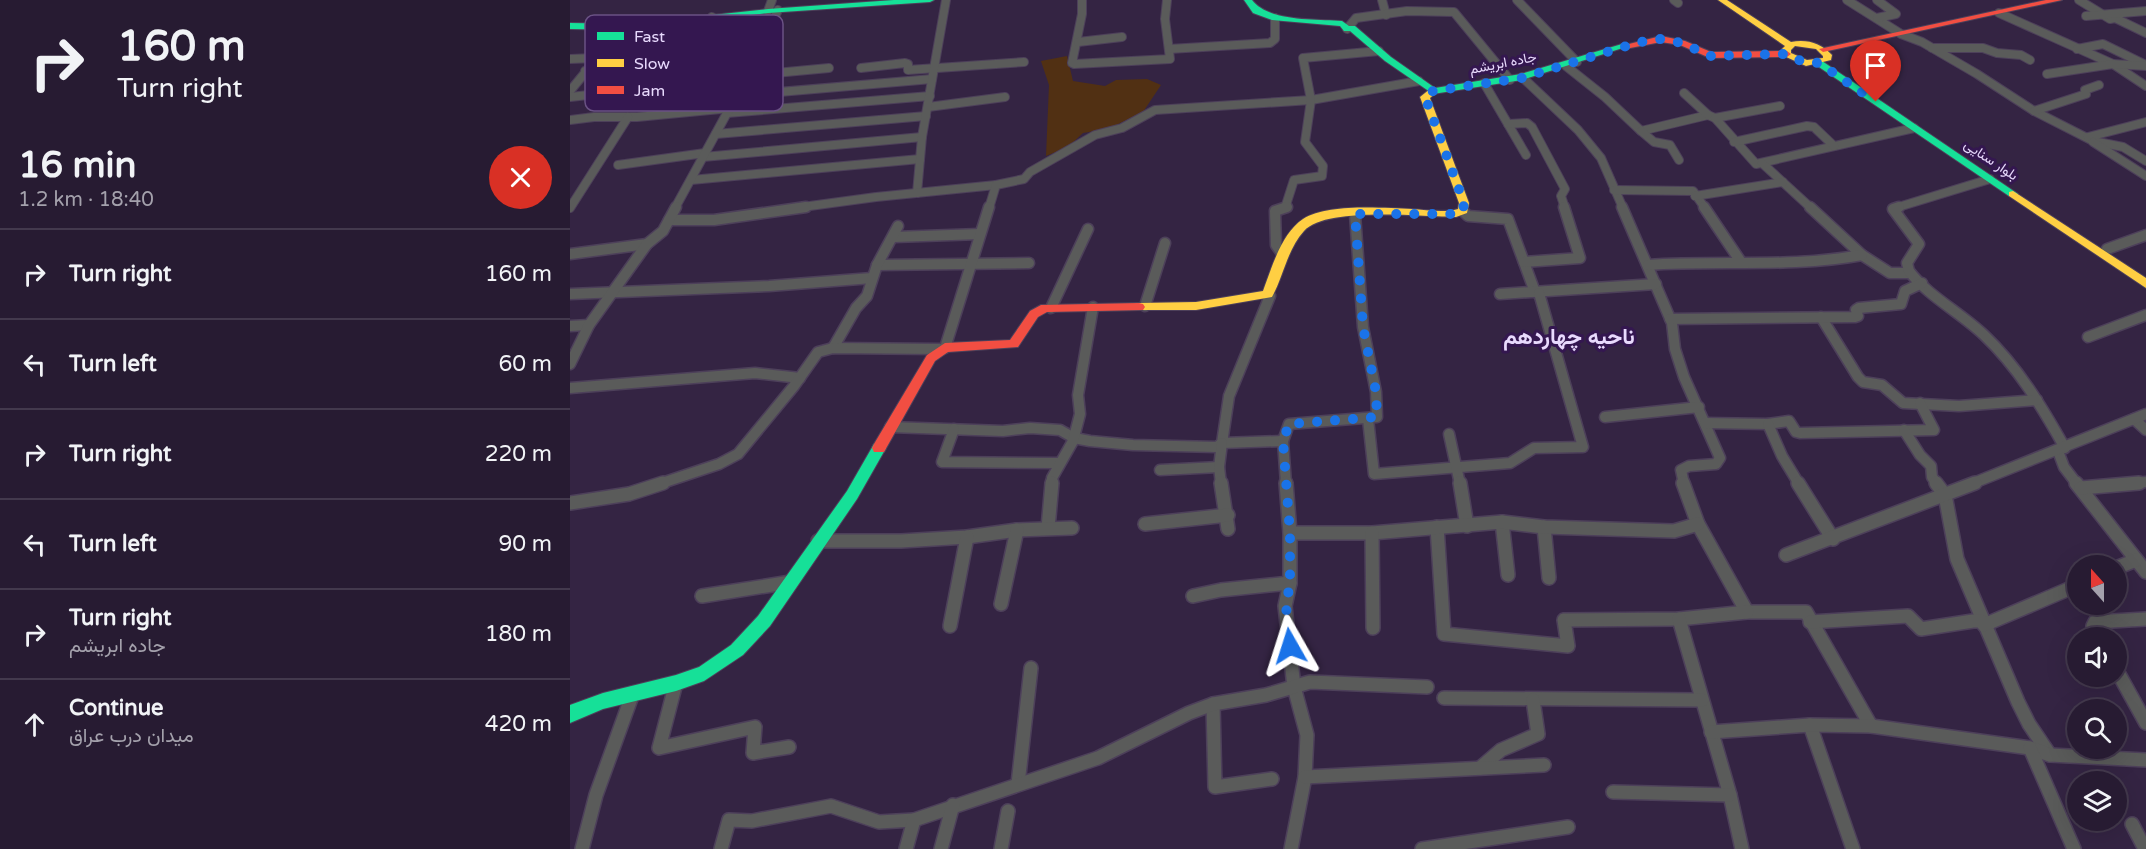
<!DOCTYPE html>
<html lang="en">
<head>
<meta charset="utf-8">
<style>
  body { margin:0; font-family:"Varela Round",Vazirmatn,sans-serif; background:#2f243a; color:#f1f3f6; height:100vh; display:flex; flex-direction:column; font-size:22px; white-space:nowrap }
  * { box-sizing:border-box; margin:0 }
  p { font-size:20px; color:#a4a1ac }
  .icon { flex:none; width:33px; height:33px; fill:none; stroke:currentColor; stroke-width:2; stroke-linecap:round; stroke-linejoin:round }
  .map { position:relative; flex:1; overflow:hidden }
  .side { display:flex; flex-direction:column; background:#271b32; width:570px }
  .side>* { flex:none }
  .top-card { background:#271b32; color:#f1f3f6; overflow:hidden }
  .needle { width:39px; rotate:339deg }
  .tools { position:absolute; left:1497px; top:555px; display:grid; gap:12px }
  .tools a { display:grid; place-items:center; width:60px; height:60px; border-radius:50%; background:#271b32; box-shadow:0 6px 24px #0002,0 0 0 2px #43394d; font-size:30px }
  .pin { position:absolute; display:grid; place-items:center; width:51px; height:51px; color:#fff; margin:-62px -26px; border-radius:50% 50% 50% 0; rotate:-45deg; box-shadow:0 0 6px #0007 }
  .pin .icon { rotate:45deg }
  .me { position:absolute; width:66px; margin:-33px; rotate:354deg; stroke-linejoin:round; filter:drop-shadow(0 0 4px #0008) }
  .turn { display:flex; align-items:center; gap:21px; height:126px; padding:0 18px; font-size:27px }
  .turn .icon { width:78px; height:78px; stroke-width:2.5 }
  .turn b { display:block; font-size:42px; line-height:51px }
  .round { display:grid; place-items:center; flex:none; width:63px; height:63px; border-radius:32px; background:#2f243a }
  .overview { display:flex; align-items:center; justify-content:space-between; height:102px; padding:0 18px }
  h1 { font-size:36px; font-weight:800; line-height:45px }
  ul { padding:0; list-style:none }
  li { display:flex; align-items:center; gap:18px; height:90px; padding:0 18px; border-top:2px solid #43394d }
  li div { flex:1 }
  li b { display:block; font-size:22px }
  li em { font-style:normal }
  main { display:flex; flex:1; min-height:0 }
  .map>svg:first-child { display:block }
</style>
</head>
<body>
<main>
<section class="side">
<div class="top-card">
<div class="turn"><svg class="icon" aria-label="right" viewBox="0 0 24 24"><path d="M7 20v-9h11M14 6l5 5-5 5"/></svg><div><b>160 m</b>Turn right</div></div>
</div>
<div class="overview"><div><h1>16 min</h1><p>1.2 km · 18:40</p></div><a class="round" style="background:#d93025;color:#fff"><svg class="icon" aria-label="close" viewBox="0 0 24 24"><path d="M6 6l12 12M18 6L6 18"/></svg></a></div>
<ul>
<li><svg class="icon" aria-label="right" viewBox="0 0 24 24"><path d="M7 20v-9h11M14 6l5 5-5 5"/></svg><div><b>Turn right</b></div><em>160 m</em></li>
<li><svg class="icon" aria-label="left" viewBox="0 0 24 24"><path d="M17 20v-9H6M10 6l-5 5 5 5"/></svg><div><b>Turn left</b></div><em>60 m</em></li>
<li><svg class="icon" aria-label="right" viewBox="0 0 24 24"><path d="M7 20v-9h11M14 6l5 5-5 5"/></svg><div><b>Turn right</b></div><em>220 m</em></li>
<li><svg class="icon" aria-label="left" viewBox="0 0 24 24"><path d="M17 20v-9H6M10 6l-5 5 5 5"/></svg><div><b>Turn left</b></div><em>90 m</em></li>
<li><svg class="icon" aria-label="right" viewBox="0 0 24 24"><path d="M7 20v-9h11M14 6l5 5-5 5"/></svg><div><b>Turn right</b><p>جاده ابریشم</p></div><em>180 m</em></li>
<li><svg class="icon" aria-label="ahead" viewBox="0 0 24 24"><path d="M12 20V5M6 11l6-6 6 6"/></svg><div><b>Continue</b><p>میدان درب عراق</p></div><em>420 m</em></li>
</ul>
</section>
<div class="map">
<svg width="1576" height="849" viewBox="0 0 1576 849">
  <rect width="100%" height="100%" fill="#342443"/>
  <polygon fill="#513013" points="497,56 503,81 535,86 546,80 577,79 591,85 573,112 538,129 513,133 498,147 476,156 479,85 471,61"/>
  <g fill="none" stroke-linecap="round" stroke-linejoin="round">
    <defs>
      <g id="street-far2">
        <polyline points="512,0 512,14 502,63 504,64 600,59 595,19 597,0"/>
        <polyline points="812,0 816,15"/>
        <polyline points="947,0 1007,62"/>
        <polyline points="1104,0 1108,3"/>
        <polyline points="1277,0 1331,34 1352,42 1407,74 1464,111 1523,141 1553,147 1576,161"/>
        <polyline points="1307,0 1326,14 1307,18"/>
        <polyline points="1509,0 1540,19 1545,18 1576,33"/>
        <polyline points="198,11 202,0"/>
        <polyline points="1429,13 1543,64 1576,86"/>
        <polyline points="1516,16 1576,11"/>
        <polyline points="777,29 786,18 837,11 884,12 940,80"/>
        <polyline points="508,42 552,37"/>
        <polyline points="129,48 142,17"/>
        <polyline points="1362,48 1413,48 1427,53 1451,55 1460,60"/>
        <polyline points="599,49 700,43 705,39 705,18"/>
        <polyline points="1507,49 1533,44 1574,64"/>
        <polyline points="0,59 25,58"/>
        <polyline points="996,66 1035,97 1071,131 1138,115 1145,118 1186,164 1344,128"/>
        <polyline points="291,68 335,63 338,64 338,70 454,62"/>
        <polyline points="15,71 116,58"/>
        <polyline points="1477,74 1543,64 1576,66"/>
        <polyline points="185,75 198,47 192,43 208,10"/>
        <polyline points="952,77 1008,130 1031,158 1053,208"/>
        <polyline points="914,83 956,155"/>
        <polyline points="0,91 41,41 58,27"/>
        <polyline points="1114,93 1138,115"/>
        <polyline points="173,95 362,79"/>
        <polyline points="0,97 55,91"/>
        <polyline points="358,107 435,97"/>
        <polyline points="1464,111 1516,94 1515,90 1529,85"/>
        <polyline points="157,113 360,96"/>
        <polyline points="1145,118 1210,106"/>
        <polyline points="0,120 24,117 67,117 161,108"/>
        <polyline points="938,124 957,123 962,127 995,189 991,196 995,208"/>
        <polyline points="1071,131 1084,142 1100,145 1109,160"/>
        <polyline points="146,134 356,116"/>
        <polyline points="1518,137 1576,122"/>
        <polyline points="1164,142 1237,126 1244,127 1264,146"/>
        <polyline points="1523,142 1576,176"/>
        <polyline points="133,157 352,137"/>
        <polyline points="1192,163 1241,208"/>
        <polyline points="48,165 135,153"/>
        <polyline points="121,180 350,159"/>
        <polyline points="1044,190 1123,191 1135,208"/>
        <polyline points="347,193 352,137 376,0"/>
        <polyline points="1125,196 1213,182"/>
        <polyline points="0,208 58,117"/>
        <polyline points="105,208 157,113 175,92 185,75 259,68"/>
        <polyline points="225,208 306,197 426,185"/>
        <polyline points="419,208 426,185 454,179 460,172 525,135 552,128 585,110 741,100 849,81"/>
        <polyline points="715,208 724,180 752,176 753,166 735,142 741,100 733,58 809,51"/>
        <polyline points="1325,208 1420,179"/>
      </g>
      <g id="street-far1">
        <polyline points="1052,207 1102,323 1105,349 1114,377 1150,458 1146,464 1119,466 1111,470 1114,484"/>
        <polyline points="1134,207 1171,262"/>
        <polyline points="1240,207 1292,255 1320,273 1340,273"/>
        <path d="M1329,207L1323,209L1349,244L1337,263L1339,271C1358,296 1391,313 1414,335C1448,367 1472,407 1495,448"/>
        <polyline points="893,211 898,216 938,219 965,292"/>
        <polyline points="99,220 144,220 236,207"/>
        <polyline points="324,237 410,234"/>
        <polyline points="1537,249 1576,235"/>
        <polyline points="0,254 77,244"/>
        <polyline points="713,255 706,245 705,211 717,207"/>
        <polyline points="954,262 1010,258 994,207"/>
        <polyline points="307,265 459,263"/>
        <path d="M1078,265C1149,260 1222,268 1292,255"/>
        <polyline points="0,294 199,286 302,278"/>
        <polyline points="698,294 700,296 659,396 652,443 713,441 716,484"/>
        <polyline points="930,294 1086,284"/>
        <polyline points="575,306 595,243"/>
        <polyline points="481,308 518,229"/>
        <polyline points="1251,317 1288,377 1293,382 1312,385 1333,403 1389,406 1467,400"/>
        <polyline points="1100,319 1285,317 1288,316 1286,310 1289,308 1331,304 1335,291 1352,283"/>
        <polyline points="0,326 19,325"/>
        <polyline points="1518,337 1576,315"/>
        <polyline points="263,348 286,308 297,296 307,265 328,226"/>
        <polyline points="375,348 419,207"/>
        <polyline points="0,364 19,325 77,244 93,231 106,207"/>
        <polyline points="0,388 185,373 230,378"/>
        <polyline points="1035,417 1129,407"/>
        <polyline points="798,419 804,474 940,463 964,448 1013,447 969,293"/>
        <polyline points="1564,419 1576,430"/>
        <polyline points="1135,423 1198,424 1219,421 1226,432 1230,433 1364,430 1350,403"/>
        <polyline points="1198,424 1212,456 1229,484"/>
        <polyline points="320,427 433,431 460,428 490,430 504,438 520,441 563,445 647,447 652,443"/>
        <polyline points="384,429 372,462 488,463"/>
        <polyline points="1334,430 1350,455 1361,466 1362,477 1367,484"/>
        <polyline points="879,434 890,484"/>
        <polyline points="713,441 719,424 807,417 806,392 793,327 785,214"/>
        <polyline points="1488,451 1494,467 1507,484"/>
        <polyline points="590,470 649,467"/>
        <polyline points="89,484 149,464 168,454 224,386 248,352 263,348 370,349"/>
        <polyline points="482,484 482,478 503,441 510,414 508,395 523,307"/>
        <polyline points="651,484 649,467 652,443"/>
        <polyline points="1401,484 1576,414"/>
        <polyline points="1553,484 1576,482"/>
      </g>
      <g id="street">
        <polyline points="651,483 658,529"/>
        <polyline points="716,483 720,533 720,583 715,606 724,687 737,735 735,777 721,849"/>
        <polyline points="890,483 897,526"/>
        <polyline points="1113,483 1128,524 1177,612 1236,612 1301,726"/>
        <polyline points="1228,483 1263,539"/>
        <polyline points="1366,483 1375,495 1387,559 1448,702 1459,724 1480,755"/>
        <polyline points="1506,483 1576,572"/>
        <polyline points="1511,488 1569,483"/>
        <polyline points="0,503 59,494 93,483"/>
        <polyline points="932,522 938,575"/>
        <polyline points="575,524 658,515"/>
        <polyline points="867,527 874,634 998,646 994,620 1109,619 1177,612"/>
        <polyline points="974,527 979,578"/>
        <polyline points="478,528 482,483"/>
        <polyline points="720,533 802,533 932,522 974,527 1104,531 1128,524"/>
        <polyline points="802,533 803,628"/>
        <polyline points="248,541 331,541 397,537 447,530 502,528"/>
        <polyline points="1216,555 1405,483"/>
        <polyline points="1546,568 1566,560"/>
        <polyline points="132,596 221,582"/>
        <polyline points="623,596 651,590 720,583"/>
        <polyline points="431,604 447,530"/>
        <polyline points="1109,619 1160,795 1172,849"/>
        <polyline points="1240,622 1338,616 1351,629 1403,621 1411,621 1414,625 1508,585"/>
        <polyline points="380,626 397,537"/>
        <polyline points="1529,638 1523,626 1525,622 1576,619"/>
        <polyline points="1546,669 1576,723"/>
        <polyline points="106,683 89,748 185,727 183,753 219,747"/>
        <polyline points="874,698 1132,700"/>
        <polyline points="643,704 645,787 702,779"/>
        <polyline points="1240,725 1283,849"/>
        <polyline points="1141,732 1240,725 1301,726 1460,748 1480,755 1576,760"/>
        <polyline points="1460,748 1504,849"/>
        <polyline points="910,768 931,750 968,734 963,700"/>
        <polyline points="735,777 974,765"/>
        <polyline points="448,784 461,668"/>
        <polyline points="1043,792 1160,795"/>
        <polyline points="1562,824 1575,849"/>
        <polyline points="12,849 26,795 63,693"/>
        <polyline points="151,849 159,820 182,821 261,806 309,822 344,820"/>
        <polyline points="336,849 344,820 528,758 619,713 643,704 696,695 740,682 857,687"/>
        <polyline points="371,849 383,805"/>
        <polyline points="431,849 438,811"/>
        <polyline points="852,849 998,827"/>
      </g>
      <g id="fast">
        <polygon points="324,0 364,0 360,2 198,13 58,30 0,29 0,23 58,24 198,9"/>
        <path d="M674,0H682C699,22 745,19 772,21L779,26H785L821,57L865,88L951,74L1052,44L1059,46L952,80L863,94L815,61L780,31H774L770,26L702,20L683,13Z"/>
        <polygon points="1246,61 1252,61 1448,194 1447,196 1439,196 1246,65"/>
        <polygon points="309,443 314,444 316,448 287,499 200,626 173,655 134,681 106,691 33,709 0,723 0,705 33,693 106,675 129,667 161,645 188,616 277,491 304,444"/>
      </g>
      <g id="slow">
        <path d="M1148,0H1157L1221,42C1237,39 1251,43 1262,55L1261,60L1236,66L1214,56L1212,49L1215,46ZM1225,46L1246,49L1253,56V58L1237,60L1221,53V50Z"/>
        <path d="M860,89L868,91L860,98L899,203L897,213L886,217C852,217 757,206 734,231C717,250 714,275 702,297L626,310H565L563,307L565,304L569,303L626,302L693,291C702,267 711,234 733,219C758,203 813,208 842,209C856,210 875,213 888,209L889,203L850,97Z"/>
        <polygon points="1443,191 1576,278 1576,288 1439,196 1439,192"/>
      </g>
      <g id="jam">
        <polygon points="1476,0 1492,0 1253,52 1249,49"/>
        <polygon points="1091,36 1115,41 1141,52 1217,51 1221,54 1217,57 1140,58 1110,45 1091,42 1055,49 1051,46"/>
        <polygon points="569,303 573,304 575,307 573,310 477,312 468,317 448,347 378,352 365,361 314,452 304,452 302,448 304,444 357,355 375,343 440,340 460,311 471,305"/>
      </g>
    </defs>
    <use href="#street-far2" stroke="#4d405a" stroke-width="10"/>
    <use href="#street-far1" stroke="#4d405a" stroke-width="13"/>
    <use href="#street" stroke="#4d405a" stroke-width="16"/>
    <use href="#fast" stroke="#4d405a" stroke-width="2"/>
    <use href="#slow" stroke="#4d405a" stroke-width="2"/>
    <use href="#jam" stroke="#4d405a" stroke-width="2"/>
    <use href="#street-far2" stroke="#5a5b5a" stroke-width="8"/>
    <use href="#street-far1" stroke="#5a5b5a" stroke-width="10"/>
    <use href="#street" stroke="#5a5b5a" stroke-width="13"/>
    <use href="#fast" fill="#16e098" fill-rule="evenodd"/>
    <use href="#slow" fill="#ffcf43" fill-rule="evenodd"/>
    <use href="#jam" fill="#f24e42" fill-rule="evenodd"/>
  </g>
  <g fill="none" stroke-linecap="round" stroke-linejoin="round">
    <polyline stroke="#1a73e8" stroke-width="10" stroke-dasharray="0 18" points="720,646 716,606 720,583 720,533 713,441 719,424 807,417 806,392 793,327 785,214 886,214 893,211 894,203 855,97 863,91 952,78 1070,42 1091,39 1112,43 1140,56 1217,54 1233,62 1249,63 1306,102"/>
  </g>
  <g text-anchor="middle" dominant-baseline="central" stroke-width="6" stroke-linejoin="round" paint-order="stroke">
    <g font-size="14" fill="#e8dafd" stroke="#341750">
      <text transform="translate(933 63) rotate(-11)">جاده ابریشم</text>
      <text transform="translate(1421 160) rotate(34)">بلوار سنایی</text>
    </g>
    <g font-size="22" font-weight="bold" fill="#e8dafd" stroke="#341750">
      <text x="999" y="337">ناحیه چهاردهم</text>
    </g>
  </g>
  <rect x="15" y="15" width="198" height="96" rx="9" fill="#341750" stroke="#6a5284" stroke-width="1.5"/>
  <rect x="27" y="32" width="27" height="8" fill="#16e098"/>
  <rect x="27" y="59" width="27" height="8" fill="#ffcf43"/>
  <rect x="27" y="86" width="27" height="8" fill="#f24e42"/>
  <g font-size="16" fill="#e8dafd">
    <text x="64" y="42">Fast</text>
    <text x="64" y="69">Slow</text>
    <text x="64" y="96">Jam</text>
  </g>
</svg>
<div class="tools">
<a><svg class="needle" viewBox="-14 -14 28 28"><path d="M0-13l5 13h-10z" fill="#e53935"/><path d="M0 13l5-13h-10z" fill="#a4a1ac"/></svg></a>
<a><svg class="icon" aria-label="sound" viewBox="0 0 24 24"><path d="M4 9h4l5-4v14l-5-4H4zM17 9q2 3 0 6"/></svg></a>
<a><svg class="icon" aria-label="search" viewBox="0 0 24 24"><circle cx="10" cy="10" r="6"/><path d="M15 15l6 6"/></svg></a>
<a><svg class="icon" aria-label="layers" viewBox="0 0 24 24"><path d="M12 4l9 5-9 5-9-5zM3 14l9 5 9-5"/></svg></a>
</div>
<div class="pin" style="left:1306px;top:102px;background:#d93025"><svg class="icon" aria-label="arrive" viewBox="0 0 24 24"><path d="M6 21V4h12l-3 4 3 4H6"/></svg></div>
<svg class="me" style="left:720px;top:646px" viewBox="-20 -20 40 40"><path d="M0-17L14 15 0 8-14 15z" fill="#1a73e8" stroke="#fff" stroke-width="4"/></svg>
</div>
</main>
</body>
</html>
